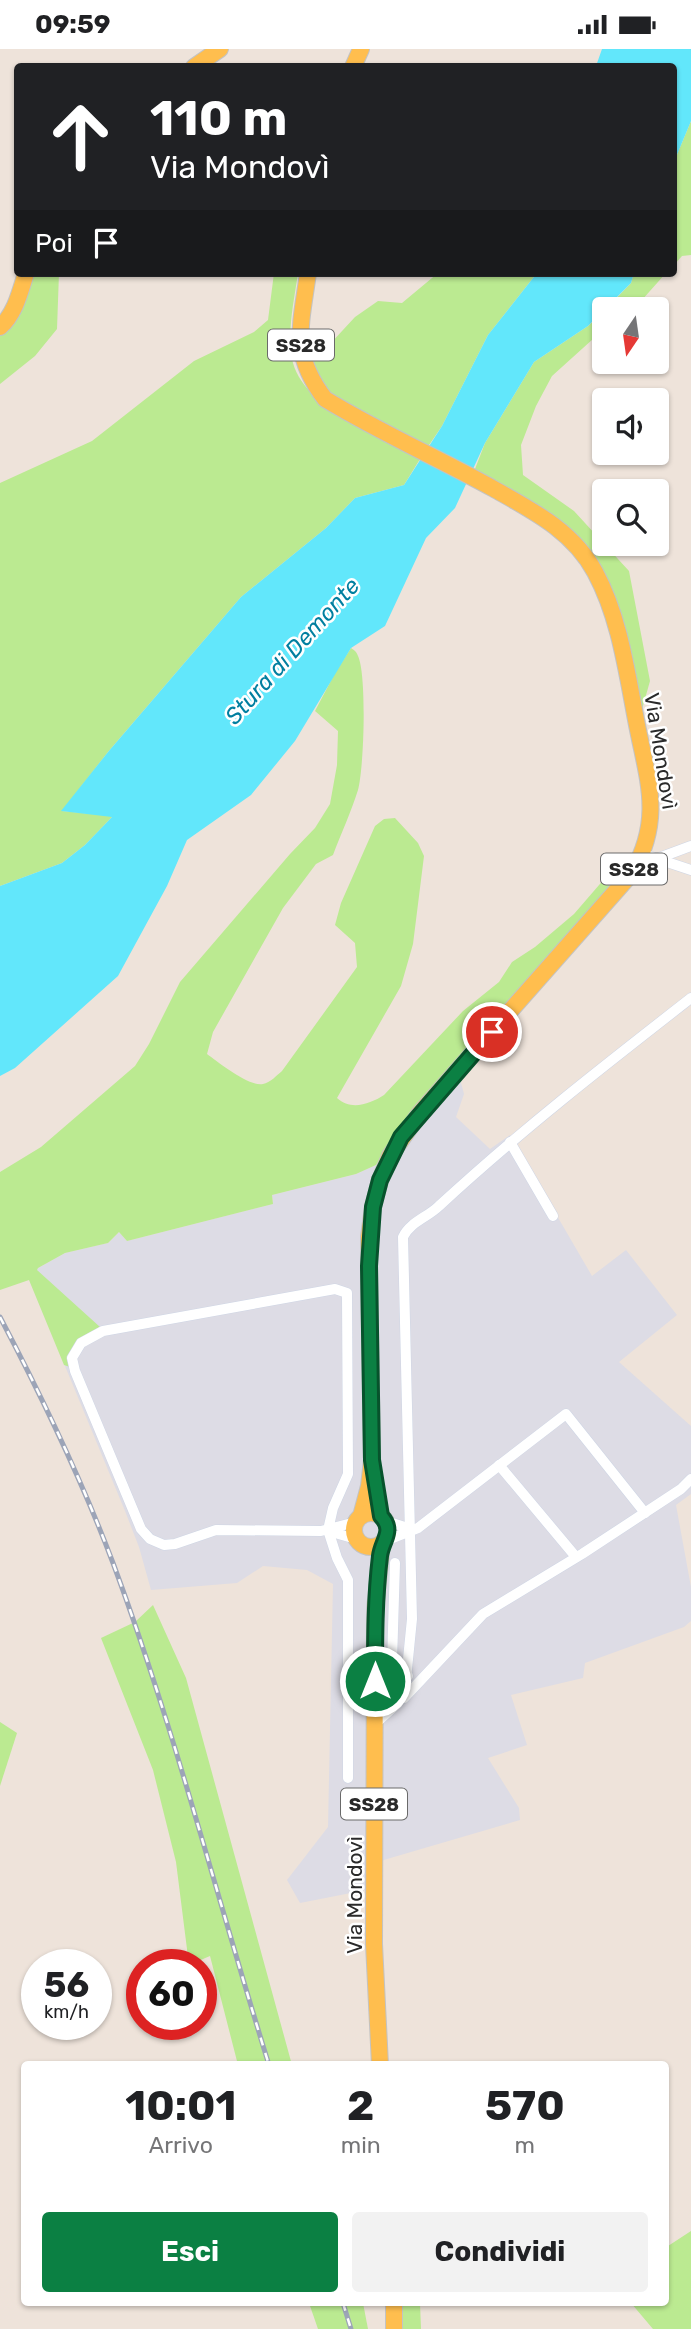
<!DOCTYPE html>
<html lang="it">
<head>
<meta charset="utf-8">
<style>
  body { margin:0; font-family:Rubik,sans-serif; background:#f2f2f2; color:#202124; height:100vh; display:flex; flex-direction:column; font-size:26px; white-space:nowrap }
  * { box-sizing:border-box; margin:0 }
  p { font-size:23px; color:#757577 }
  .icon { flex:none; width:38px; height:38px; fill:none; stroke:currentColor; stroke-width:2; stroke-linecap:round; stroke-linejoin:round }
  .map { position:relative; flex:1; overflow:hidden }
  .details { position:absolute; left:21px; top:2012px; width:648px; height:245px; display:flex; flex-direction:column; background:#fff; border-radius:7px; box-shadow:0 2px 5px #0004 }
  .details>* { flex:none }
  .top-card { position:absolute; left:14px; top:14px; width:663px; height:214px; border-radius:7px; box-shadow:0 2px 5px #0004; background:#202124; color:#fff; overflow:hidden }
  .needle { width:46px; rotate:193deg }
  .tools { position:absolute; left:592px; top:248px; display:grid; gap:14px }
  .tools a { display:grid; place-items:center; width:77px; height:77px; border-radius:7px; background:#fff; box-shadow:0 2px 5px #0004; font-size:35px }
  .speed { position:absolute; left:21px; top:1900px; display:flex; gap:14px; font-size:35px; font-weight:700; text-align:center }
  .speed>* { display:grid; place-content:center; width:91px; height:91px; border-radius:50%; background:#fff; box-shadow:0 2px 5px #0004; line-height:1 }
  .speed small { font-size:18px; font-weight:400 }
  .speed .limit { border:10px solid #d22; background:#fff; color:#111 }
  .pin { position:absolute; display:grid; place-items:center; width:60px; height:60px; color:#fff; margin:-30px; border:4px solid #fff; border-radius:50%; box-shadow:0 2px 7px #0007 }
  .me { position:absolute; width:77px; margin:-38px; rotate:0deg; stroke-linejoin:round; filter:drop-shadow(0 0 5px #0008) }
  .turn { display:flex; align-items:center; gap:24px; height:147px; padding:0 21px; font-size:32px }
  .turn .icon { width:91px; height:91px; stroke-width:2.5 }
  .turn b { display:block; font-size:49px; line-height:60px }
  .then { display:flex; align-items:center; height:66px; padding:0 21px; background:#0003; gap:14px; font-size:26px }
  .eta { display:flex; justify-content:space-evenly; align-items:center; height:119px; text-align:center }
  .eta b { font-size:42px; font-weight:700; line-height:49px }
  .action { display:flex; gap:14px; margin-top:auto; padding:14px 21px }
  .action a { flex:1; height:80px; border-radius:7px; background:#0b8043; color:#fff; font-size:28px; font-weight:700; line-height:80px; text-align:center }
  .action a+a { background:#f2f2f2; color:#202124 }
  .status { display:flex; justify-content:space-between; align-items:center; height:49px; padding:0 35px; background:#fff; direction:ltr }
  .status svg { height:19px; fill:currentColor }
  .map>svg:first-child { display:block }
</style>
</head>
<body>
<div class="status"><b>09:59</b><svg viewBox="0 0 49 12"><path d="M0 12V9h3v3zM5 12V6h3v6zM10 12V3h3v9zM15 12V0h3v12zM26 1h20v11H26zM47 4h2v5h-2z"/></svg></div>
<div class="map">
<svg width="691" height="2280" viewBox="0 0 691 2280">
  <rect width="100%" height="100%" fill="#eee3da"/>
  <polygon fill="#dddce5" points="452,1020 460,1030 464,1045 456,1068 490,1100 510,1086 592,1227 626,1201 677,1266 619,1313 691,1377 691,1445 676,1456 691,1538 691,1572 684,1578 585,1614 583,1629 511,1646 527,1696 488,1709 519,1759 520,1771 370,1815 366,1841 300,1854 287,1831 328,1778 333,1535 307,1521 263,1517 237,1534 151,1541 139,1498 125,1462 29,1230 38,1219 65,1204 108,1194 119,1183 127,1192 273,1155 272,1146 356,1125 376,1116 398,1082"/>
  <g fill="#bbea91">
    <polygon points="691,72 691,206 682,207 674,216 674,113"/>
    <polygon points="33,224 59,224 57,280 35,307 0,335 0,287 11,276"/>
    <path d="M274,224H298C294,252 287,282 292,310C302,359 380,388 420,410L404,436L355,449L326,479L241,548L108,703L62,762L113,767L85,796L62,814L0,837V434L92,392L194,312L254,283L268,271Z"/>
    <polygon points="438,224 537,224 488,286 442,377 427,399 326,343 309,314 307,291 313,289 330,295 355,268 378,252 402,254"/>
    <polygon points="634,224 666,224 633,261 605,261 631,234"/>
    <path d="M604,262V287L593,290L552,327L536,357L521,396L523,426L574,462L629,522L650,632L641,664C629,606 622,527 575,484C546,458 509,440 475,420L485,394L534,313L588,277Z"/>
    <path d="M351,599C355,602 356,602 358,607C367,626 364,719 358,741C351,763 341,785 333,806L316,815L283,859L213,983L207,1005C218,1013 249,1038 263,1035C270,1034 277,1026 282,1022L357,918L355,894L335,876L341,854L375,777L384,770L395,769L418,794L424,807L413,895L401,937L337,1049C351,1062 370,1055 384,1046L463,962L499,933L512,913L535,898L574,865L612,821L623,813L633,809L607,843L398,1082L376,1116L356,1125L272,1146L273,1155L127,1192L119,1183L108,1194L65,1204L38,1219L37,1221L100,1278C78,1289 77,1295 70,1318L64,1316L29,1231L0,1241V1123L41,1098L135,1017L149,995L180,933L290,805L315,779L330,755L337,716L338,682L315,662L335,624Z"/>
    <polygon points="153,1556 186,1629 292,2016 238,2016 210,1907 189,1916 176,1813 153,1721 101,1589 135,1573"/>
    <polygon points="0,1673 17,1684 0,1737"/>
    <polygon points="691,2182 691,2280 653,2280 631,2254 665,2254 665,2199"/>
    <polygon points="309,2254 363,2254 368,2280 318,2280"/>
    <polygon points="402,2254 420,2254 421,2280 402,2280"/>
  </g>
  <g fill="#62e7fb">
    <polygon points="602,0 691,0 691,72 674,113 674,18 596,17"/>
    <polygon points="537,224 634,224 631,234 588,277 534,313 485,394 455,459 426,489 385,577 351,599 295,692 251,746 187,791 167,837 118,927 15,1019 0,1027 0,837 62,814 85,796 112,768 61,762 108,703 241,548 326,479 355,449 404,436 442,377 488,286"/>
  </g>
  <g fill="none" stroke-linecap="round" stroke-linejoin="round">
    <defs>
      <g id="street">
        <polyline points="643,805 691,821"/>
        <polyline points="656,810 691,797"/>
        <polyline points="510,1093 553,1167"/>
        <polyline points="499,1416 576,1508"/>
        <polyline points="386,1472 411,1480"/>
        <polyline points="328,1482 356,1490"/>
        <polyline points="385,1492 418,1479 566,1365 645,1464"/>
        <polyline points="395,1514 392,1613 397,1620 408,1627"/>
        <polyline points="404,1649 483,1565 582,1505 681,1440 691,1430"/>
        <path d="M375,1675L398,1654L405,1640L412,1570L403,1188C410,1173 428,1168 439,1157C519,1083 605,1016 691,949"/>
        <polyline points="348,1729 348,1531 337,1509 328,1481 333,1459 348,1425 347,1244 335,1240 103,1282 81,1294 72,1309 75,1322 141,1480 150,1490 164,1496 175,1495 216,1481 321,1482 356,1473"/>
      </g>
      <g id="primary">
        <polyline points="194,18 220,0"/>
        <polyline points="353,18 361,0"/>
        <path d="M308,224C301,277 290,304 325,350C379,383 438,409 494,440C533,462 573,482 595,523C620,569 627,625 637,676C648,732 663,770 632,824L420,1064L390,1107L380,1131L373,1158L369,1188V1217L372,1411L369,1437L361,1467"/>
        <path d="M0,278C15,265 20,243 26,224"/>
        <circle cx="371" cy="1481" r="17"/>
        <polyline points="380,2016 374,1895 375,1560 382,1494"/>
        <polyline points="394,2280 394,2254"/>
      </g>
    </defs>
    <use href="#street" stroke="#cfd6e5" stroke-width="11"/>
    <use href="#primary" stroke="#c3c3c3" stroke-width="18"/>
    <use href="#street" stroke="#fff" stroke-width="10"/>
    <use href="#primary" stroke="#ffbe4e" stroke-width="16"/>
    <defs>
      <g id="rail">
        <path d="M0,1268C42,1348 81,1429 113,1514C174,1678 217,1849 269,2016"/>
        <polyline points="343,2254 351,2280"/>
      </g>
    </defs>
    <use href="#rail" stroke="#9ca4b7" stroke-width="5"/>
    <use href="#rail" stroke="#fff" stroke-width="2.5" stroke-dasharray="8" stroke-linecap="butt"/>
  </g>
  <g fill="none" stroke-linecap="round" stroke-linejoin="round">
    <defs>
      <path id="route" d="M375,1632C375,1590 375,1549 380,1507C382,1491 395,1482 381,1467L372,1411L369,1217L373,1158L380,1131L401,1088L492,983"/>
    </defs>
    <use href="#route" stroke="#07532c" stroke-width="18"/>
    <use href="#route" stroke="#0b8043" stroke-width="12"/>
  </g>
  <g text-anchor="middle" dominant-baseline="central" stroke-width="5" stroke-linejoin="round" paint-order="stroke">
    <g fill="#fff" stroke="#6a6a6a" stroke-width="2">
      <rect x="268" y="280.5" width="66" height="31" rx="5"/>
      <rect x="601" y="804.5" width="66" height="31" rx="5"/>
      <rect x="341" y="1739.5" width="66" height="31" rx="5"/>
    </g>
    <g font-size="19" font-weight="bold" fill="#2a2a2a">
      <text x="301" y="296">SS28</text>
      <text x="634" y="820">SS28</text>
      <text x="374" y="1755">SS28</text>
    </g>
    <g font-size="21" fill="#2a2a2a" stroke="#fff">
      <text transform="translate(661 702) rotate(81)">Via Mondovì</text>
      <text transform="translate(354 1846) rotate(-90)">Via Mondovì</text>
    </g>
    <g font-size="23" font-style="italic" fill="#017fa0" stroke="#fff">
      <text transform="translate(292 602) rotate(-48)">Stura di Demonte</text>
    </g>
  </g>
</svg>
<div class="tools">
<a><svg class="needle" viewBox="-14 -14 28 28"><path d="M0-13l5 13h-10z" fill="#e53935"/><path d="M0 13l5-13h-10z" fill="#757577"/></svg></a>
<a><svg class="icon" aria-label="sound" viewBox="0 0 24 24"><path d="M4 9h4l5-4v14l-5-4H4zM17 9q2 3 0 6"/></svg></a>
<a><svg class="icon" aria-label="search" viewBox="0 0 24 24"><circle cx="10" cy="10" r="6"/><path d="M15 15l6 6"/></svg></a>
</div>
<div class="speed"><div>56<small>km/h</small></div><div class="limit">60</div></div>
<div class="pin" style="left:492px;top:983px;background:#d93025"><svg class="icon" aria-label="arrive" viewBox="0 0 24 24"><path d="M6 21V4h12l-3 4 3 4H6"/></svg></div>
<svg class="me" style="left:375px;top:1632px" viewBox="-20 -20 40 40"><circle r="17" fill="#0b8043" stroke="#fff" stroke-width="3"/><path d="M0-11L8 9 0 5-8 9z" fill="#fff"/></svg>
<div class="top-card">
<div class="turn"><svg class="icon" aria-label="ahead" viewBox="0 0 24 24"><path d="M12 20V5M6 11l6-6 6 6"/></svg><div><b>110 m</b>Via Mondovì</div></div>
<div class="then">Poi<svg class="icon" aria-label="arrive" viewBox="0 0 24 24"><path d="M6 21V4h12l-3 4 3 4H6"/></svg></div>
</div>
<section class="details">
<div class="eta">
<div><b>10:01</b><p>Arrivo</p></div>
<div><b>2</b><p>min</p></div>
<div><b>570</b><p>m</p></div>
</div>
<div class="action"><a>Esci</a><a>Condividi</a></div>
</section>
</div>
</body>
</html>
